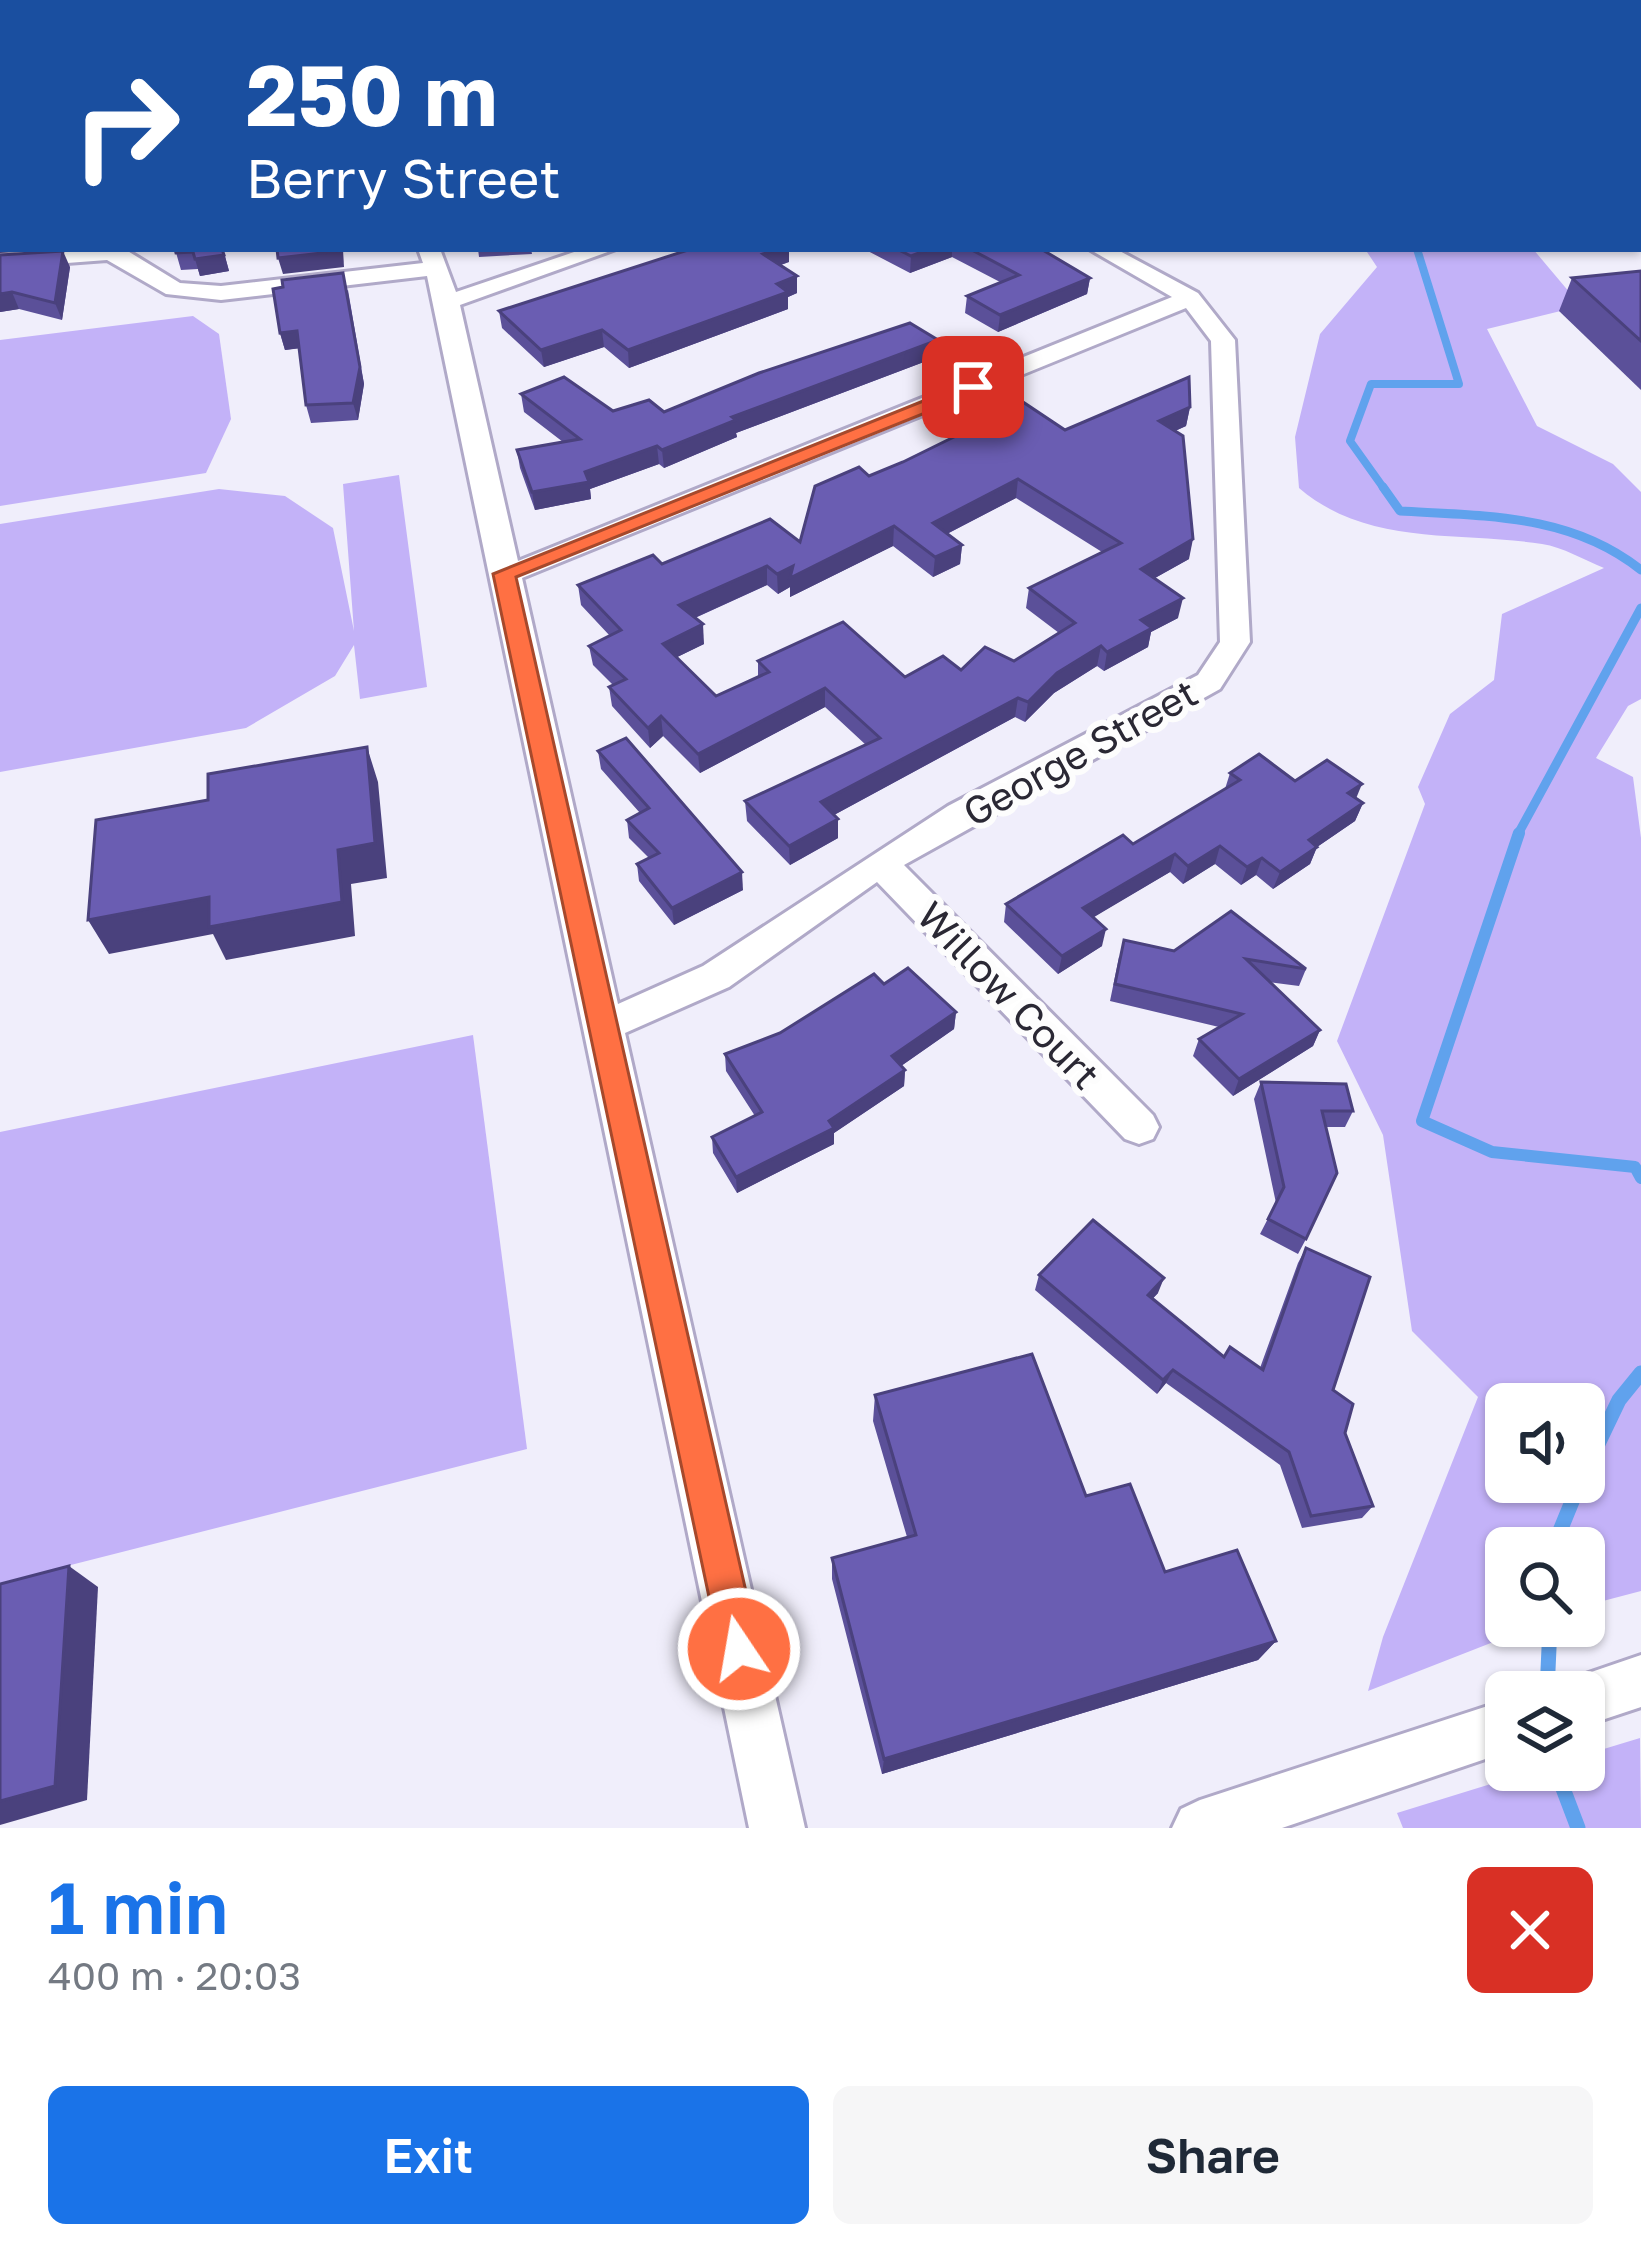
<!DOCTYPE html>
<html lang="en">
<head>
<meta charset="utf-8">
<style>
  body { margin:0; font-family:"Golos Text",sans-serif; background:#f6f6f7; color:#1f2937; height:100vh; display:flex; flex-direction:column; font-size:45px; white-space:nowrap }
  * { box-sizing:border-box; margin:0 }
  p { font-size:39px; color:#747a83 }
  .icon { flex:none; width:66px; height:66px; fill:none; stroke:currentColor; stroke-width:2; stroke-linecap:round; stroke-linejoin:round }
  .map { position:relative; height:1828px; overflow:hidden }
  .details { display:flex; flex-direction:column; background:#fff; flex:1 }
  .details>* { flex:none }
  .hud { position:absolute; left:0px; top:0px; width:1641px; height:252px; box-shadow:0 3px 9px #0004; background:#1a4fa0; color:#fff; overflow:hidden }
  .tools { position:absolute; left:1485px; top:1383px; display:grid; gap:24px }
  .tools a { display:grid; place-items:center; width:120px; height:120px; border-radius:18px; background:#fff; box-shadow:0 3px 9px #0004; font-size:60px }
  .pin { position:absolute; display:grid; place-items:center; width:102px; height:102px; color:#fff; margin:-51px; border-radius:24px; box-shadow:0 6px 18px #0006 }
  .me { position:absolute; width:132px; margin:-66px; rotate:348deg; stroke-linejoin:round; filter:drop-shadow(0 0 9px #0008) }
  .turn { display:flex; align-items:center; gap:42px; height:252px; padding:0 48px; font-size:54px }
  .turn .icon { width:156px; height:156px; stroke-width:2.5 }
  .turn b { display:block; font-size:84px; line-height:102px }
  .round { display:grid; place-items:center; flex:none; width:126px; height:126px; border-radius:18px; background:#f6f6f7 }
  .overview { display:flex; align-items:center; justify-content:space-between; height:204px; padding:0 48px }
  h1 { font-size:72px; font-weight:600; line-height:90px; color:#1a73e8 }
  .action { display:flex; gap:24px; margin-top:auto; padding:24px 48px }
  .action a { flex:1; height:138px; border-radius:18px; background:#1a73e8; color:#fff; font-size:48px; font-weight:600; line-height:138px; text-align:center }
  .action a+a { background:#f6f6f7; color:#1f2937 }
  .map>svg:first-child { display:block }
</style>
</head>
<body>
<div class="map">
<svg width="1641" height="1828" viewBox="0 0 1641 1828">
  <rect width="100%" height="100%" fill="#f0eefb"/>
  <g fill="#c3b2f8" fill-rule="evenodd">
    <path d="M1365,249H1533L1581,306L1487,329L1537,426L1613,464L1641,492V699L1628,706L1596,758L1633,777L1641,838V1591L1584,1606V1548H1506V1626H1534L1368,1691L1383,1637L1478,1397L1412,1331L1383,1135L1337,1041L1425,804L1418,787L1450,714L1494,680L1502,614L1604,568C1584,560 1563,547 1542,544C1458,531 1368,547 1299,488L1295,437L1320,334L1377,267ZM1506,1404H1584V1482H1506Z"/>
    <polygon points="193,316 219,334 231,419 206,473 0,506 0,340"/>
    <polygon points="399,475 427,687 360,699 354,645 335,676 246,728 0,772 0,524 219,489 285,496 333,528 354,631 343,484"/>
    <polygon points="473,1035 527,1449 0,1583 0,1132"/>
    <polygon points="1640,1738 1641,1828 1403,1828 1397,1813 1536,1770 1584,1770 1584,1755"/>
  </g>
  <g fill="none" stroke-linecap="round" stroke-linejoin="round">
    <polyline stroke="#60a2ed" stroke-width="8" points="1385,490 1350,441 1371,384 1459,384 1417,249"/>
    <g stroke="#60a2ed" stroke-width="9">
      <path d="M1383,487L1400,511C1486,516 1571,514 1641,570"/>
      <polyline points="1517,836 1641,608"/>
    </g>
    <polyline stroke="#60a2ed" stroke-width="12" points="1519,833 1422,1121 1492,1152 1635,1167 1641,1178"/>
    <g stroke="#60a2ed" stroke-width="15">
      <polyline points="1584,1473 1619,1400 1641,1373"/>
      <polyline points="1553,1548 1580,1482"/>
      <polyline points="1547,1692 1550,1626"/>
      <polyline points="1556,1770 1578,1828"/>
    </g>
    <defs>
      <g id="minor">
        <polygon points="369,0 385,0 386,3 370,3"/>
        <polygon points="637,0 656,0 658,3 639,3"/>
        <polygon points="1015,0 1036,0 1038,3 1017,3"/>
        <polygon points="1140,0 1162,0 1164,3 1142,3"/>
        <path d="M71,249L126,250L180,283L221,286L423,263L418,249H440L456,292L583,249H616L460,305L518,561L1172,297L1089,249H1116L1198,293L1235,340L1250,642L1220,689L904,865L1153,1115L1159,1127L1153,1139L1139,1144L1125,1139L877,882L729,987L625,1033L805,1828H749L427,276L221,300L166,294L107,260L0,268V254ZM1186,308L1211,341L1220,642L1198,675L948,806L703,966L618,1004L522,578Z"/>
        <polygon points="1641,1655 1641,1707 1584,1726 1584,1692 1561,1692 1565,1681"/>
        <polygon points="1506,1700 1506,1752 1282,1828 1172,1828 1181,1809 1200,1800"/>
      </g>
      <g id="highway">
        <polygon points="1096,0 1125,0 1127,3 1098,3"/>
        <polygon points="1638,164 1641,165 1641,183 1638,182"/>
      </g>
    </defs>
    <use href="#minor" stroke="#b0a9c8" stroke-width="6"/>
    <use href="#highway" stroke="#8e5963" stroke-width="6"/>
    <use href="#minor" fill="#fff" fill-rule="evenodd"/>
    <use href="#highway" fill="#c4737c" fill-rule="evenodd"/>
  </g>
  <g fill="#5b5099" fill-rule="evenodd">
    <polygon points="885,0 1002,0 1009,3 892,3"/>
    <polygon points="1176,0 1307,0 1306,3 1176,3"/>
    <polygon points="1641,187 1641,252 1628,249 1638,249 1638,192"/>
    <polygon points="175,249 223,249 229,271 200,276 198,269 181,270"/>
    <polygon points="478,249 531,249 532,254 479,257"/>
    <polygon points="864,249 1041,249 1090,278 1087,294 998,332 965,313 967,296 1000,282 952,257 910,273"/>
    <polygon points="0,255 70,267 62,320 19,309 0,312"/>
    <polygon points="789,262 780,265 797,276 797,293 788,297 788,309 629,368 604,347 544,367 502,328 499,311"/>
    <polygon points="1641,271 1641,390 1559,311 1572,278"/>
    <polygon points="348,290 364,384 358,420 311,423 306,405 299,348 285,350 280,333"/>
    <polygon points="937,357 736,433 737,437 664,468 659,464 590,489 591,499 535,510 520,468 517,450 563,442 524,412 521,394 613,411 664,412"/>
    <path d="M1190,407L1186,426L1175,431L1189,559L1155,578L1178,618L1151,632L1148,647L1104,671L1097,666L1054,693L1025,722L1015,717L834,815L838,838L790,865L747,821L745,801L866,745L825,707L700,773L663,736L650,748L612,706L609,687L613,685L593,665L589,646L610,636L581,605L578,585L662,564L800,542L869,476L903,462L955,436L956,417L1065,430ZM1016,498L1102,552L1029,588L1026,608L1059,633L1014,661L905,677L758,661V677L716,696L677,657L704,644L695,618L767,585L778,594L790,587V597L893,546L933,577L960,564L962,545L947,534Z"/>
    <polygon points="598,751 743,890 674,925 639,881 637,864 649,858 629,838 627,820 640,813 601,769"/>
    <polygon points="1230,773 1295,781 1356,798 1363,803 1355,821 1317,847 1310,864 1273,889 1256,875 1241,885 1215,864 1183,884 1170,872 1093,917 1102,946 1058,974 1004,922 1006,904 1133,844 1225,789"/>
    <polygon points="1231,911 1306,969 1299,986 1269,982 1320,1030 1313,1046 1233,1096 1193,1056 1199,1039 1219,1027 1110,1001 1119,957 1174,951"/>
    <polygon points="884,984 956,1012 954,1029 901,1066 905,1070 904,1086 834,1133 834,1144 737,1193 713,1153 712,1137 755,1116 726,1071 725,1054 780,1033"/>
    <polygon points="1261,1082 1353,1111 1345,1127 1326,1127 1306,1239 1298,1254 1260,1234 1276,1203 1254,1099"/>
    <polygon points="1306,1248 1333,1390 1345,1433 1373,1506 1362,1518 1302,1528 1280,1465 1166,1383 1157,1394 1035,1290 1039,1275 1158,1293 1152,1299 1224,1357 1260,1368 1298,1263"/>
    <polygon points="875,1395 1086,1496 1165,1572 1276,1641 1258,1660 882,1774 832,1579 832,1558 907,1537 873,1421"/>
  </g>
  <g fill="#4a417d">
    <polygon points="1267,0 1307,0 1306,3 1258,3"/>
    <rect x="0" y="101" width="3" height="16"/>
    <polygon points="0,236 3,236 3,249 37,249 0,253"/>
    <polygon points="223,249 229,271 200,276 195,259"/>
    <polygon points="343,249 344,267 283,274 278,258"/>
    <polygon points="778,249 789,249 789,262 764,271 763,254"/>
    <polygon points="930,249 952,249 952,257 910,273 911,256"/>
    <polygon points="63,251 70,267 62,320 55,303"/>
    <polygon points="343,273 364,384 358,420 353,403"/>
    <polygon points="797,276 797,293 788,297 788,309 629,368 628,350"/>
    <polygon points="1090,278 1087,294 998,332 1000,315"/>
    <polygon points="12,292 19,309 0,312 0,294"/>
    <polygon points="602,330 604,347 544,367 541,350"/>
    <polygon points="297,331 302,348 285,350 280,333"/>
    <polygon points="938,340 937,357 736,433 737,437 664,468 662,450 732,417"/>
    <polygon points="1190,407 1186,426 1155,440 1159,421"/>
    <polygon points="657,446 659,464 590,489 591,499 535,510 532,492"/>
    <polygon points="1018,479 1016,498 931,542 933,523"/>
    <polygon points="894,526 893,546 790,597 790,587 778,594 777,574"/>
    <polygon points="1193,539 1189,559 1137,588 1141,569"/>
    <polygon points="962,545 960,564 933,577 935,557"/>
    <polygon points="767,566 767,585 681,624 679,605"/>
    <polygon points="1183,598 1178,618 1151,632 1148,647 1104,671 1107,652 1141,620"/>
    <polygon points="703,624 704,644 665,663 663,644"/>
    <polygon points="1101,646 1097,666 1054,693 1025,722 1028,702 1057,673"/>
    <polygon points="825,688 825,707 700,773 698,754"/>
    <polygon points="1018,698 1015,717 821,822 821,802"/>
    <polygon points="661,716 663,736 650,748 648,728"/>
    <polygon points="367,747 378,782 387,878 351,884 355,936 226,960 213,934 109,954 88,920 209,897 338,850"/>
    <polygon points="1362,784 1355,801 1348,793"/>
    <polygon points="1363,803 1355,821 1317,847 1310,864 1273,889 1280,872 1309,840"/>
    <polygon points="838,819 838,838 790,865 789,846"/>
    <polygon points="1220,846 1215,864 1183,884 1188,866"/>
    <polygon points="1175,854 1170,872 1079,926 1083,908"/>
    <polygon points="1262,858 1256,875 1241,885 1247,867"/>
    <polygon points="742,872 743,890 674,925 672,908"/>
    <polygon points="1106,929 1102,946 1058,974 1062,956"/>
    <polygon points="956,1012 954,1029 891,1073 892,1056"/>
    <polygon points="1320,1030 1313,1046 1233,1096 1239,1079"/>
    <polygon points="905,1070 904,1086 834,1133 834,1144 737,1193 736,1177 829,1121"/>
    <polygon points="1164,1278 1158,1293 1142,1310 1148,1295"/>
    <polygon points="1173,1370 1166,1383 1157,1394 1163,1380"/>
    <polygon points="69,1566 98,1587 87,1800 0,1825 0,1801"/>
    <polygon points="1276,1641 1258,1660 882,1774 884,1759"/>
  </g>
  <g fill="#6a5db2" stroke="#4a417d" stroke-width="3" fill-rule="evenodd">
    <polygon points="0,0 307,0 308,3 3,3 3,101 0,101"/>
    <polygon points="449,0 602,0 607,3 442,3"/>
    <polygon points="918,0 1002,0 1009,3 925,3"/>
    <polygon points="1228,0 1267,0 1258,3 1236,3"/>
    <polygon points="3,140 3,236 0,236 0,147"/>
    <polygon points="1641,187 1641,225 1638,224 1638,192"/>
    <polygon points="175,249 222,249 224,255 195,259 193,252 176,253"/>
    <polygon points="277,249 340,249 340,251 278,258"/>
    <polygon points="691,249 778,249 763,254 797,276 777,284 788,292 628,350 602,330 541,350 499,311"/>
    <polygon points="897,249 930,249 911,256"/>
    <polygon points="970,249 1041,249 1090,278 1000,315 967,296 1019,275"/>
    <polygon points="63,251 55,303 12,292 0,294 0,255"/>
    <polygon points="1641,271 1641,341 1572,278"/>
    <polygon points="343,273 360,367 353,403 306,405 297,331 280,333 273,289 283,287 282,280"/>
    <polygon points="910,323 938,340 732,417 736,420 662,450 657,446 585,472 589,482 532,492 517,450 580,439 521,394 564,377 613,411 649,400 664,412 759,373"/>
    <path d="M1189,377L1190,407L1159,421L1183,436L1193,539L1141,569L1183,598L1141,620L1152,628L1107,652L1101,646L1057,673L1028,702L1018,698L821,802L838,819L789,846L745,801L880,738L825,688L698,754L661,716L648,728L609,687L626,679L589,646L621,630L578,585L653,555L662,564L770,519L800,542L815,486L859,467L869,476L903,462L972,428L956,417L1011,394L1065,430ZM1018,479L1121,543L1029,588L1075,623L1014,661L985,647L961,670L943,656L905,677L843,622L758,661L769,672L716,696L663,644L703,624L679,605L767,566L777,574L793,566L790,578L894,526L935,557L962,545L933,523Z"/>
    <polygon points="626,738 742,872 672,908 637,864 659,853 627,820 649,808 598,751"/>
    <polygon points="367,747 375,843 338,850 342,902 209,927 209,897 88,920 96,820 208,800 208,774"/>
    <polygon points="1259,754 1295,781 1327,760 1362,784 1348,793 1363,803 1309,840 1317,847 1280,872 1262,858 1247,867 1220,846 1188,866 1175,854 1083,908 1106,929 1062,956 1006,904 1123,835 1133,844 1240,780 1230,773"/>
    <polygon points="1231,911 1306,969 1246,959 1320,1030 1239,1079 1199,1039 1242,1014 1115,984 1124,940 1174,951"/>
    <polygon points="908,968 956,1012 892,1056 905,1070 829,1121 834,1128 736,1177 712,1137 762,1112 725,1054 780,1033 874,974 884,984"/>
    <polygon points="1261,1082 1346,1084 1353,1111 1322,1111 1337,1173 1306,1239 1268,1219 1284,1187"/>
    <polygon points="1093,1220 1164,1278 1148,1295 1224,1357 1230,1347 1263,1370 1306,1248 1370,1277 1333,1390 1353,1404 1345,1433 1373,1506 1311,1516 1289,1452 1173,1370 1163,1380 1039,1275"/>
    <polygon points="1032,1354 1086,1496 1130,1484 1165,1572 1237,1550 1276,1641 884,1759 832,1558 916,1535 875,1395"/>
    <polygon points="69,1566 55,1786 0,1801 0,1584"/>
  </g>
  <polygon fill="#ff7043" stroke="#a6492c" stroke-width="3" points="973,381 983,387 980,391 516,577 759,1649 753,1663 739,1669 725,1663 720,1649 493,574"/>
  <g text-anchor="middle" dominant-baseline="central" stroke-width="12" stroke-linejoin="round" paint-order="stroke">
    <g font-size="39" fill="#2a2834" stroke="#fdfdfd">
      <text transform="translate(1080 752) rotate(-29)">George Street</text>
      <text transform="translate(1009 995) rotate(46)">Willow Court</text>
    </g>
  </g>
</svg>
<div class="tools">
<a><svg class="icon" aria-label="sound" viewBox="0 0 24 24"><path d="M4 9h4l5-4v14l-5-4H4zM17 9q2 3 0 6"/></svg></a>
<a><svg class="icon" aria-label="search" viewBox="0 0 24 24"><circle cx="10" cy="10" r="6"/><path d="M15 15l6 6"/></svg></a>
<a><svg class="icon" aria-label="layers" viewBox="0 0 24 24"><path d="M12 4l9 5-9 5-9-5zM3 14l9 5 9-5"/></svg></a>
</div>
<div class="pin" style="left:973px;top:387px;background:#d93025"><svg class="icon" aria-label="arrive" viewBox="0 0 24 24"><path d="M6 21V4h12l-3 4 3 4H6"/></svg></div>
<svg class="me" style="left:739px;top:1649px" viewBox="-20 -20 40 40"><circle r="17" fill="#ff7043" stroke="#fff" stroke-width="3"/><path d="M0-11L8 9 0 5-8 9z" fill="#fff"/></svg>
<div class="hud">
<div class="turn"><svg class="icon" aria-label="right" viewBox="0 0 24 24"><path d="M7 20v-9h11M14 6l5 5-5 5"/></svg><div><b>250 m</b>Berry Street</div></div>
</div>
</div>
<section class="details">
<div class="overview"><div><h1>1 min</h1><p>400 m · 20:03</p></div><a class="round" style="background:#d93025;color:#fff"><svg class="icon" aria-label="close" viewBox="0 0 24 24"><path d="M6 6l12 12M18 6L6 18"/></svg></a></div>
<div class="action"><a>Exit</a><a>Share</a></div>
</section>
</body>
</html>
